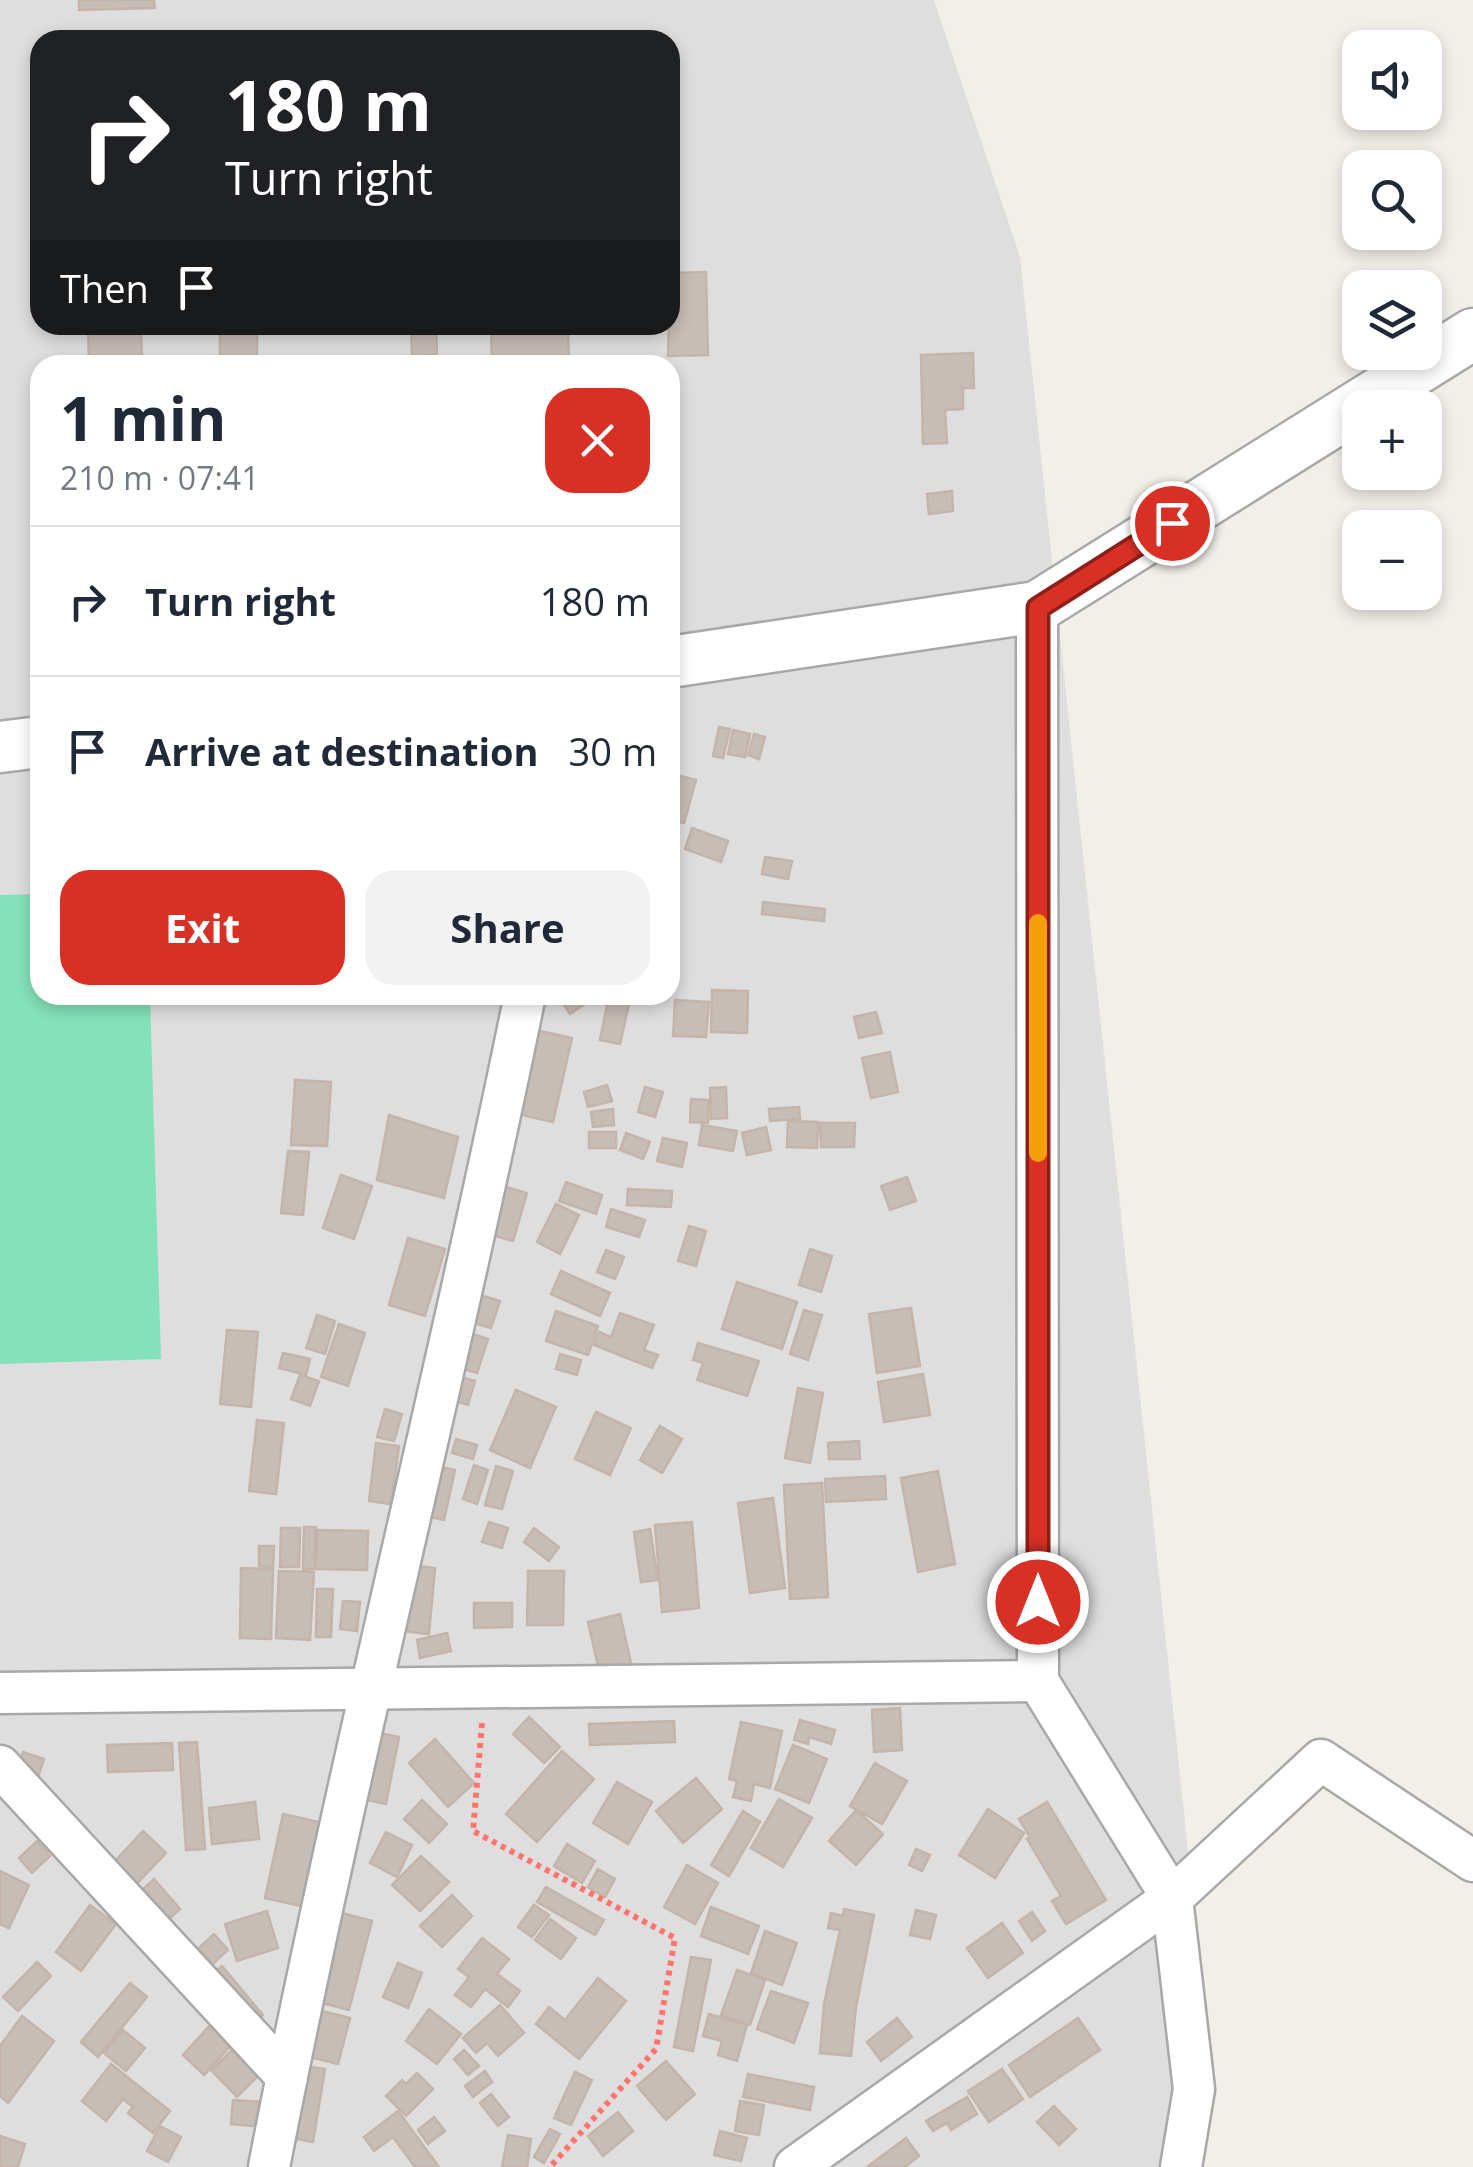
<!DOCTYPE html>
<html lang="en">
<head>
<meta charset="utf-8">
<style>
  body { margin:0; font-family:"Open Sans",sans-serif; background:#f2f2f3; color:#1f2937; height:100vh; display:flex; flex-direction:column; font-size:38px; white-space:nowrap }
  * { box-sizing:border-box; margin:0 }
  p { font-size:32px; color:#747a83 }
  .icon { flex:none; width:55px; height:55px; fill:none; stroke:currentColor; stroke-width:2; stroke-linecap:round; stroke-linejoin:round }
  .map { position:relative; flex:1; overflow:hidden }
  .drawer { position:absolute; left:30px; top:355px; width:650px; height:650px; display:flex; flex-direction:column; background:#fff; border-radius:30px; box-shadow:0 5px 15px #0003 }
  .drawer>* { flex:none }
  .guide { position:absolute; left:30px; top:30px; width:650px; height:305px; border-radius:30px; box-shadow:0 5px 15px #0003; background:#202124; color:#fff; overflow:hidden }
  .controls { position:absolute; left:1342px; top:30px; display:grid; gap:20px }
  .controls a { display:grid; place-items:center; width:100px; height:100px; border-radius:20px; background:#fff; box-shadow:0 5px 15px #0003; font-size:50px }
  .pin { position:absolute; display:grid; place-items:center; width:85px; height:85px; color:#fff; margin:-42px; border:5px solid #fff; border-radius:50%; box-shadow:0 2px 10px #0007 }
  .me { position:absolute; width:110px; margin:-55px; rotate:0deg; stroke-linejoin:round; filter:drop-shadow(0 0 8px #0008) }
  .turn { display:flex; align-items:center; gap:35px; height:210px; padding:0 30px; font-size:45px }
  .turn .icon { width:130px; height:130px; stroke-width:2.5 }
  .turn b { display:block; font-size:70px; line-height:85px }
  .then { display:flex; align-items:center; height:95px; padding:0 30px; background:#0003; gap:20px; font-size:38px }
  .round { display:grid; place-items:center; flex:none; width:105px; height:105px; border-radius:30px; background:#f2f2f3 }
  .summary { display:flex; align-items:center; justify-content:space-between; height:170px; padding:0 30px }
  h1 { font-size:60px; font-weight:700; line-height:75px }
  .primary-button { display:flex; gap:20px; margin-top:auto; padding:20px 30px }
  .primary-button a { flex:1; height:115px; border-radius:30px; background:#d93025; color:#fff; font-size:40px; font-weight:700; line-height:115px; text-align:center }
  .primary-button a+a { background:#f2f2f3; color:#1f2937 }
  ul { padding:0; list-style:none }
  li { display:flex; align-items:center; gap:30px; height:150px; padding:0 30px; border-top:2px solid #e0e1e3 }
  li div { flex:1 }
  li b { display:block; font-size:38px }
  li em { font-style:normal }
  .map>svg:first-child { display:block }
</style>
</head>
<body>
<div class="map">
<svg width="1473" height="2167" viewBox="0 0 1473 2167">
  <rect width="100%" height="100%" fill="#f2eee8"/>
  <path fill="#dfdede" fill-rule="evenodd" d="M0,0H934L1020,257L1212,2079L1203,2167H0ZM40,40H670V325H40ZM40,365H670V995H40Z"/>
  <polygon fill="#84e2ba" points="40,894 40,995 150,995 161,1359 0,1364 0,895"/>
  <g fill="#c7bdb7" stroke="#c4b4a9" stroke-width="2.5">
    <polygon points="79,0 154,0 155,8 79,10"/>
    <polygon points="706,272 708,355 668,356 670,273"/>
    <polygon points="88,325 141,325 142,365 89,365"/>
    <rect x="220" y="325" width="37" height="40"/>
    <polygon points="411,325 436,325 437,355 412,356"/>
    <polygon points="491,325 568,325 569,365 492,365"/>
    <polygon points="973,353 974,388 963,388 963,409 945,410 947,443 923,444 921,355"/>
    <polygon points="952,491 953,511 929,514 927,494"/>
    <polygon points="719,727 730,729 723,758 713,756"/>
    <polygon points="733,730 750,734 745,757 728,754"/>
    <polygon points="754,734 765,737 759,759 748,755"/>
    <polygon points="672,774 696,780 684,823 670,820"/>
    <polygon points="692,828 728,841 721,862 685,849"/>
    <polygon points="765,857 792,861 788,879 762,874"/>
    <polygon points="763,902 825,909 824,921 762,914"/>
    <polygon points="712,990 748,991 747,1033 711,1032"/>
    <polygon points="583,995 588,1002 570,1014 558,996"/>
    <polygon points="609,995 631,995 620,1044 600,1040"/>
    <polygon points="675,1000 709,1002 706,1037 673,1036"/>
    <polygon points="876,1012 882,1033 859,1038 854,1017"/>
    <polygon points="531,1029 572,1038 553,1122 513,1113"/>
    <polygon points="890,1052 898,1092 871,1098 862,1058"/>
    <polygon points="295,1080 331,1082 327,1146 291,1145"/>
    <polygon points="607,1085 612,1101 588,1107 584,1092"/>
    <polygon points="645,1087 663,1092 655,1117 638,1112"/>
    <polygon points="726,1087 727,1118 711,1119 710,1088"/>
    <polygon points="691,1099 709,1100 708,1123 690,1122"/>
    <polygon points="799,1107 800,1119 770,1121 769,1109"/>
    <polygon points="613,1109 614,1125 593,1127 591,1112"/>
    <polygon points="389,1115 458,1137 444,1198 377,1180"/>
    <polygon points="788,1121 818,1122 817,1148 787,1147"/>
    <polygon points="820,1123 855,1123 854,1147 821,1147"/>
    <polygon points="702,1125 737,1131 733,1151 699,1145"/>
    <polygon points="766,1127 771,1150 747,1155 742,1133"/>
    <rect x="589" y="1132" width="27" height="16"/>
    <polygon points="626,1133 650,1142 643,1159 620,1150"/>
    <polygon points="663,1138 687,1143 682,1167 657,1161"/>
    <polygon points="288,1151 309,1152 303,1215 281,1213"/>
    <polygon points="341,1175 372,1186 354,1239 323,1228"/>
    <polygon points="907,1177 916,1201 890,1210 881,1186"/>
    <polygon points="566,1182 602,1195 596,1214 559,1201"/>
    <polygon points="495,1184 527,1193 513,1241 481,1232"/>
    <polygon points="628,1189 672,1191 671,1207 627,1205"/>
    <polygon points="556,1204 579,1215 560,1254 537,1242"/>
    <polygon points="611,1209 645,1220 639,1237 606,1227"/>
    <polygon points="689,1226 706,1231 696,1266 678,1261"/>
    <polygon points="408,1238 445,1249 425,1316 389,1305"/>
    <polygon points="810,1249 832,1256 821,1292 799,1285"/>
    <polygon points="606,1250 624,1257 615,1279 597,1272"/>
    <polygon points="561,1271 610,1293 600,1316 551,1294"/>
    <polygon points="737,1282 797,1302 782,1349 722,1329"/>
    <polygon points="474,1293 500,1301 491,1328 466,1321"/>
    <polygon points="911,1308 920,1366 877,1373 869,1314"/>
    <polygon points="804,1310 822,1315 808,1360 790,1354"/>
    <polygon points="556,1311 598,1326 588,1355 546,1341"/>
    <polygon points="620,1313 654,1325 644,1350 658,1355 652,1368 594,1345 599,1332 611,1337"/>
    <polygon points="317,1315 335,1321 325,1354 306,1348"/>
    <polygon points="339,1324 365,1333 348,1386 321,1377"/>
    <polygon points="227,1330 258,1332 251,1407 220,1404"/>
    <polygon points="464,1331 488,1339 477,1373 453,1366"/>
    <polygon points="698,1343 759,1361 747,1396 697,1380 703,1363 693,1360"/>
    <polygon points="283,1353 310,1359 306,1375 279,1368"/>
    <polygon points="560,1354 581,1360 577,1375 556,1369"/>
    <polygon points="923,1374 930,1415 884,1422 878,1382"/>
    <polygon points="300,1375 319,1381 310,1406 291,1399"/>
    <polygon points="452,1375 475,1381 468,1405 445,1398"/>
    <polygon points="798,1388 823,1393 810,1463 785,1458"/>
    <polygon points="516,1390 556,1407 530,1468 490,1450"/>
    <polygon points="385,1409 402,1414 394,1441 377,1437"/>
    <polygon points="596,1412 631,1428 610,1475 575,1459"/>
    <polygon points="257,1420 284,1423 276,1494 249,1491"/>
    <polygon points="660,1426 682,1439 662,1473 640,1460"/>
    <polygon points="456,1439 477,1445 473,1459 452,1453"/>
    <polygon points="859,1441 860,1459 829,1459 828,1443"/>
    <polygon points="376,1443 399,1446 391,1504 369,1501"/>
    <polygon points="427,1464 455,1470 444,1520 416,1514"/>
    <polygon points="474,1465 488,1470 477,1504 463,1499"/>
    <polygon points="496,1466 513,1471 502,1509 485,1505"/>
    <polygon points="938,1471 955,1564 918,1572 901,1478"/>
    <polygon points="885,1476 886,1499 826,1502 825,1479"/>
    <polygon points="822,1483 828,1597 790,1599 784,1485"/>
    <polygon points="773,1498 785,1588 750,1593 738,1503"/>
    <polygon points="489,1522 508,1528 502,1548 482,1542"/>
    <polygon points="692,1522 699,1608 662,1612 655,1525"/>
    <polygon points="304,1527 316,1527 314,1569 303,1570"/>
    <polygon points="281,1528 300,1528 299,1567 280,1567"/>
    <polygon points="534,1528 559,1547 549,1561 524,1542"/>
    <polygon points="650,1529 658,1580 641,1582 634,1532"/>
    <polygon points="317,1530 368,1531 367,1570 316,1569"/>
    <polygon points="259,1546 274,1546 273,1567 259,1566"/>
    <polygon points="408,1565 435,1568 429,1634 401,1631"/>
    <polygon points="241,1568 273,1569 271,1639 240,1638"/>
    <polygon points="279,1571 314,1572 310,1640 276,1638"/>
    <polygon points="528,1571 564,1571 563,1625 527,1625"/>
    <polygon points="317,1589 333,1589 331,1637 316,1637"/>
    <polygon points="343,1601 360,1602 357,1631 340,1629"/>
    <polygon points="474,1603 512,1603 512,1627 474,1628"/>
    <polygon points="620,1614 631,1663 599,1671 588,1622"/>
    <polygon points="447,1633 451,1651 420,1658 417,1640"/>
    <polygon points="900,1708 902,1750 874,1752 872,1710"/>
    <polygon points="529,1717 560,1747 544,1763 513,1734"/>
    <polygon points="800,1720 835,1730 831,1744 809,1737 808,1744 794,1740"/>
    <polygon points="674,1721 675,1742 590,1745 589,1724"/>
    <polygon points="741,1722 782,1731 770,1788 754,1784 751,1801 733,1797 737,1781 729,1779"/>
    <polygon points="380,1733 399,1737 386,1804 367,1800"/>
    <polygon points="435,1739 474,1783 448,1807 409,1763"/>
    <polygon points="197,1742 205,1849 186,1850 179,1743"/>
    <polygon points="172,1743 173,1770 108,1772 107,1745"/>
    <polygon points="793,1745 827,1759 809,1803 775,1789"/>
    <polygon points="562,1751 594,1779 537,1842 506,1814"/>
    <polygon points="23,1752 44,1759 36,1783 14,1775"/>
    <polygon points="875,1763 907,1781 882,1824 850,1806"/>
    <polygon points="696,1778 722,1809 683,1843 656,1811"/>
    <polygon points="617,1782 652,1802 628,1844 593,1823"/>
    <polygon points="779,1799 812,1818 783,1867 751,1848"/>
    <polygon points="422,1800 447,1824 429,1843 404,1819"/>
    <polygon points="255,1802 259,1839 212,1844 209,1808"/>
    <polygon points="1047,1802 1106,1900 1066,1924 1052,1901 1061,1896 1027,1839 1030,1837 1019,1819"/>
    <polygon points="988,1809 1024,1833 995,1878 959,1855"/>
    <polygon points="856,1810 883,1834 856,1865 829,1841"/>
    <polygon points="743,1811 760,1822 729,1876 711,1865"/>
    <polygon points="283,1814 323,1823 305,1907 265,1898"/>
    <polygon points="143,1831 166,1853 128,1893 105,1872"/>
    <polygon points="386,1832 412,1845 397,1877 370,1863"/>
    <polygon points="37,1841 50,1856 32,1873 19,1858"/>
    <polygon points="567,1844 595,1861 582,1883 554,1866"/>
    <polygon points="916,1849 930,1855 922,1871 909,1865"/>
    <polygon points="421,1856 449,1882 420,1911 392,1885"/>
    <polygon points="687,1865 718,1883 695,1924 664,1907"/>
    <polygon points="598,1869 615,1879 605,1897 588,1887"/>
    <polygon points="0,1871 29,1885 9,1928 0,1924"/>
    <polygon points="154,1879 180,1909 158,1929 132,1899"/>
    <polygon points="546,1887 604,1920 595,1935 537,1902"/>
    <polygon points="452,1895 472,1916 442,1947 420,1926"/>
    <polygon points="90,1905 116,1924 81,1971 56,1952"/>
    <polygon points="534,1905 549,1915 532,1937 518,1927"/>
    <polygon points="711,1907 759,1926 748,1954 701,1936"/>
    <polygon points="844,1909 874,1915 856,2007 851,2056 820,2053 824,2004 840,1930 828,1928 831,1913 843,1916"/>
    <polygon points="916,1910 936,1915 930,1939 910,1935"/>
    <polygon points="267,1911 278,1948 237,1961 225,1924"/>
    <polygon points="1032,1912 1045,1931 1032,1941 1019,1921"/>
    <polygon points="342,1913 372,1921 349,2010 319,2002"/>
    <polygon points="550,1919 576,1938 561,1959 535,1940"/>
    <polygon points="1002,1923 1023,1953 988,1978 967,1948"/>
    <polygon points="765,1931 797,1943 782,1985 751,1973"/>
    <polygon points="214,1934 228,1950 204,1972 190,1956"/>
    <polygon points="482,1938 509,1959 497,1974 520,1991 508,2007 485,1989 471,2007 455,1995 469,1977 458,1969"/>
    <polygon points="691,1957 711,1960 693,2051 674,2047"/>
    <polygon points="37,1962 51,1976 18,2011 3,1997"/>
    <polygon points="398,1963 422,1973 408,2008 383,1997"/>
    <polygon points="222,1966 263,2015 247,2029 206,1979"/>
    <polygon points="737,1970 765,1980 750,2025 721,2015"/>
    <polygon points="598,1978 626,2001 579,2059 536,2024 549,2007 565,2020"/>
    <polygon points="130,1983 147,1997 98,2057 81,2042"/>
    <polygon points="771,1991 808,2003 794,2043 757,2029"/>
    <polygon points="500,2005 524,2033 498,2056 487,2043 476,2053 463,2038"/>
    <polygon points="429,2009 461,2034 437,2064 406,2041"/>
    <polygon points="322,2011 350,2018 338,2064 310,2057"/>
    <polygon points="709,2014 747,2025 737,2061 718,2055 722,2041 703,2036"/>
    <polygon points="22,2016 54,2041 8,2103 0,2096 0,2046"/>
    <polygon points="897,2018 912,2037 881,2061 867,2042"/>
    <polygon points="1078,2018 1100,2050 1030,2097 1009,2065"/>
    <polygon points="213,2022 234,2042 204,2075 183,2055"/>
    <polygon points="123,2030 145,2048 126,2071 104,2053"/>
    <polygon points="232,2050 258,2076 237,2097 211,2070"/>
    <polygon points="464,2050 479,2066 468,2075 454,2059"/>
    <polygon points="666,2061 695,2094 666,2120 637,2086"/>
    <polygon points="111,2064 170,2111 153,2133 128,2113 133,2107 123,2099 106,2121 82,2101"/>
    <polygon points="304,2066 325,2069 313,2142 292,2138"/>
    <polygon points="1002,2069 1023,2099 989,2122 968,2091"/>
    <polygon points="485,2071 492,2082 473,2097 465,2086"/>
    <polygon points="575,2072 592,2080 571,2125 554,2118"/>
    <polygon points="417,2073 433,2089 406,2116 386,2096 402,2080 406,2084"/>
    <polygon points="748,2074 814,2087 810,2110 743,2097"/>
    <polygon points="491,2094 509,2117 498,2126 480,2103"/>
    <polygon points="967,2097 977,2114 951,2130 947,2123 933,2131 926,2121"/>
    <polygon points="233,2100 265,2102 263,2127 231,2124"/>
    <polygon points="740,2101 764,2105 759,2135 735,2131"/>
    <polygon points="1054,2106 1076,2129 1059,2145 1037,2122"/>
    <polygon points="398,2111 439,2167 415,2167 393,2137 374,2151 364,2137"/>
    <polygon points="618,2112 633,2131 603,2156 588,2136"/>
    <polygon points="434,2117 445,2131 428,2144 418,2130"/>
    <polygon points="160,2126 181,2137 168,2162 147,2151"/>
    <polygon points="550,2129 560,2134 544,2163 534,2157"/>
    <polygon points="720,2131 747,2138 741,2161 714,2155"/>
    <polygon points="508,2135 531,2139 527,2167 502,2167"/>
    <polygon points="0,2136 25,2144 18,2167 0,2167"/>
    <polygon points="906,2138 919,2156 905,2167 867,2167"/>
  </g>
  <g fill="none" stroke-linecap="round" stroke-linejoin="round">
    <defs>
      <g id="minor">
        <polyline points="1037,607 1038,1681 1172,1898 1194,2089 1181,2167"/>
        <polyline points="0,1693 1038,1681"/>
        <polyline points="0,1766 287,2077"/>
        <path d="M269,2167C345,1774 445,1387 525,995"/>
        <polyline points="795,2167 1172,1898 1321,1760 1473,1861"/>
      </g>
      <g id="tertiary">
        <polyline points="670,662 1037,607 1473,334"/>
        <polyline points="0,747 40,742"/>
      </g>
    </defs>
    <use href="#minor" stroke="#a8a8a8" stroke-width="45"/>
    <use href="#tertiary" stroke="#a8a8a8" stroke-width="55"/>
    <polyline stroke="#fe756d" stroke-width="6" stroke-dasharray="5 5" stroke-linecap="butt" points="482,1723 473,1831 675,1938 656,2049 550,2167"/>
    <use href="#minor" stroke="#fff" stroke-width="40"/>
    <use href="#tertiary" stroke="#fff" stroke-width="50"/>
  </g>
  <g fill="none" stroke-linecap="round" stroke-linejoin="round">
    <defs>
      <polyline id="route" points="1038,1602 1038,608 1172,523"/>
    </defs>
    <use href="#route" stroke="#8d1f18" stroke-width="25"/>
    <use href="#route" stroke="#d93025" stroke-width="18"/>
    <polyline stroke="#f59e0b" stroke-width="18" points="1038,923 1038,1153"/>
  </g>
</svg>
<div class="controls">
<a><svg class="icon" aria-label="sound" viewBox="0 0 24 24"><path d="M4 9h4l5-4v14l-5-4H4zM17 9q2 3 0 6"/></svg></a>
<a><svg class="icon" aria-label="search" viewBox="0 0 24 24"><circle cx="10" cy="10" r="6"/><path d="M15 15l6 6"/></svg></a>
<a><svg class="icon" aria-label="layers" viewBox="0 0 24 24"><path d="M12 4l9 5-9 5-9-5zM3 14l9 5 9-5"/></svg></a>
<a>+</a>
<a>−</a>
</div>
<div class="pin" style="left:1172px;top:523px;background:#d93025"><svg class="icon" aria-label="arrive" viewBox="0 0 24 24"><path d="M6 21V4h12l-3 4 3 4H6"/></svg></div>
<svg class="me" style="left:1038px;top:1602px" viewBox="-20 -20 40 40"><circle r="17" fill="#d93025" stroke="#fff" stroke-width="3"/><path d="M0-11L8 9 0 5-8 9z" fill="#fff"/></svg>
<div class="guide">
<div class="turn"><svg class="icon" aria-label="right" viewBox="0 0 24 24"><path d="M7 20v-9h11M14 6l5 5-5 5"/></svg><div><b>180 m</b>Turn right</div></div>
<div class="then">Then<svg class="icon" aria-label="arrive" viewBox="0 0 24 24"><path d="M6 21V4h12l-3 4 3 4H6"/></svg></div>
</div>
<section class="drawer">
<div class="summary"><div><h1>1 min</h1><p>210 m · 07:41</p></div><a class="round" style="background:#d93025;color:#fff"><svg class="icon" aria-label="close" viewBox="0 0 24 24"><path d="M6 6l12 12M18 6L6 18"/></svg></a></div>
<ul>
<li><svg class="icon" aria-label="right" viewBox="0 0 24 24"><path d="M7 20v-9h11M14 6l5 5-5 5"/></svg><div><b>Turn right</b></div><em>180 m</em></li>
<li><svg class="icon" aria-label="arrive" viewBox="0 0 24 24"><path d="M6 21V4h12l-3 4 3 4H6"/></svg><div><b>Arrive at destination</b></div><em>30 m</em></li>
</ul>
<div class="primary-button"><a>Exit</a><a>Share</a></div>
</section>
</div>
</body>
</html>
